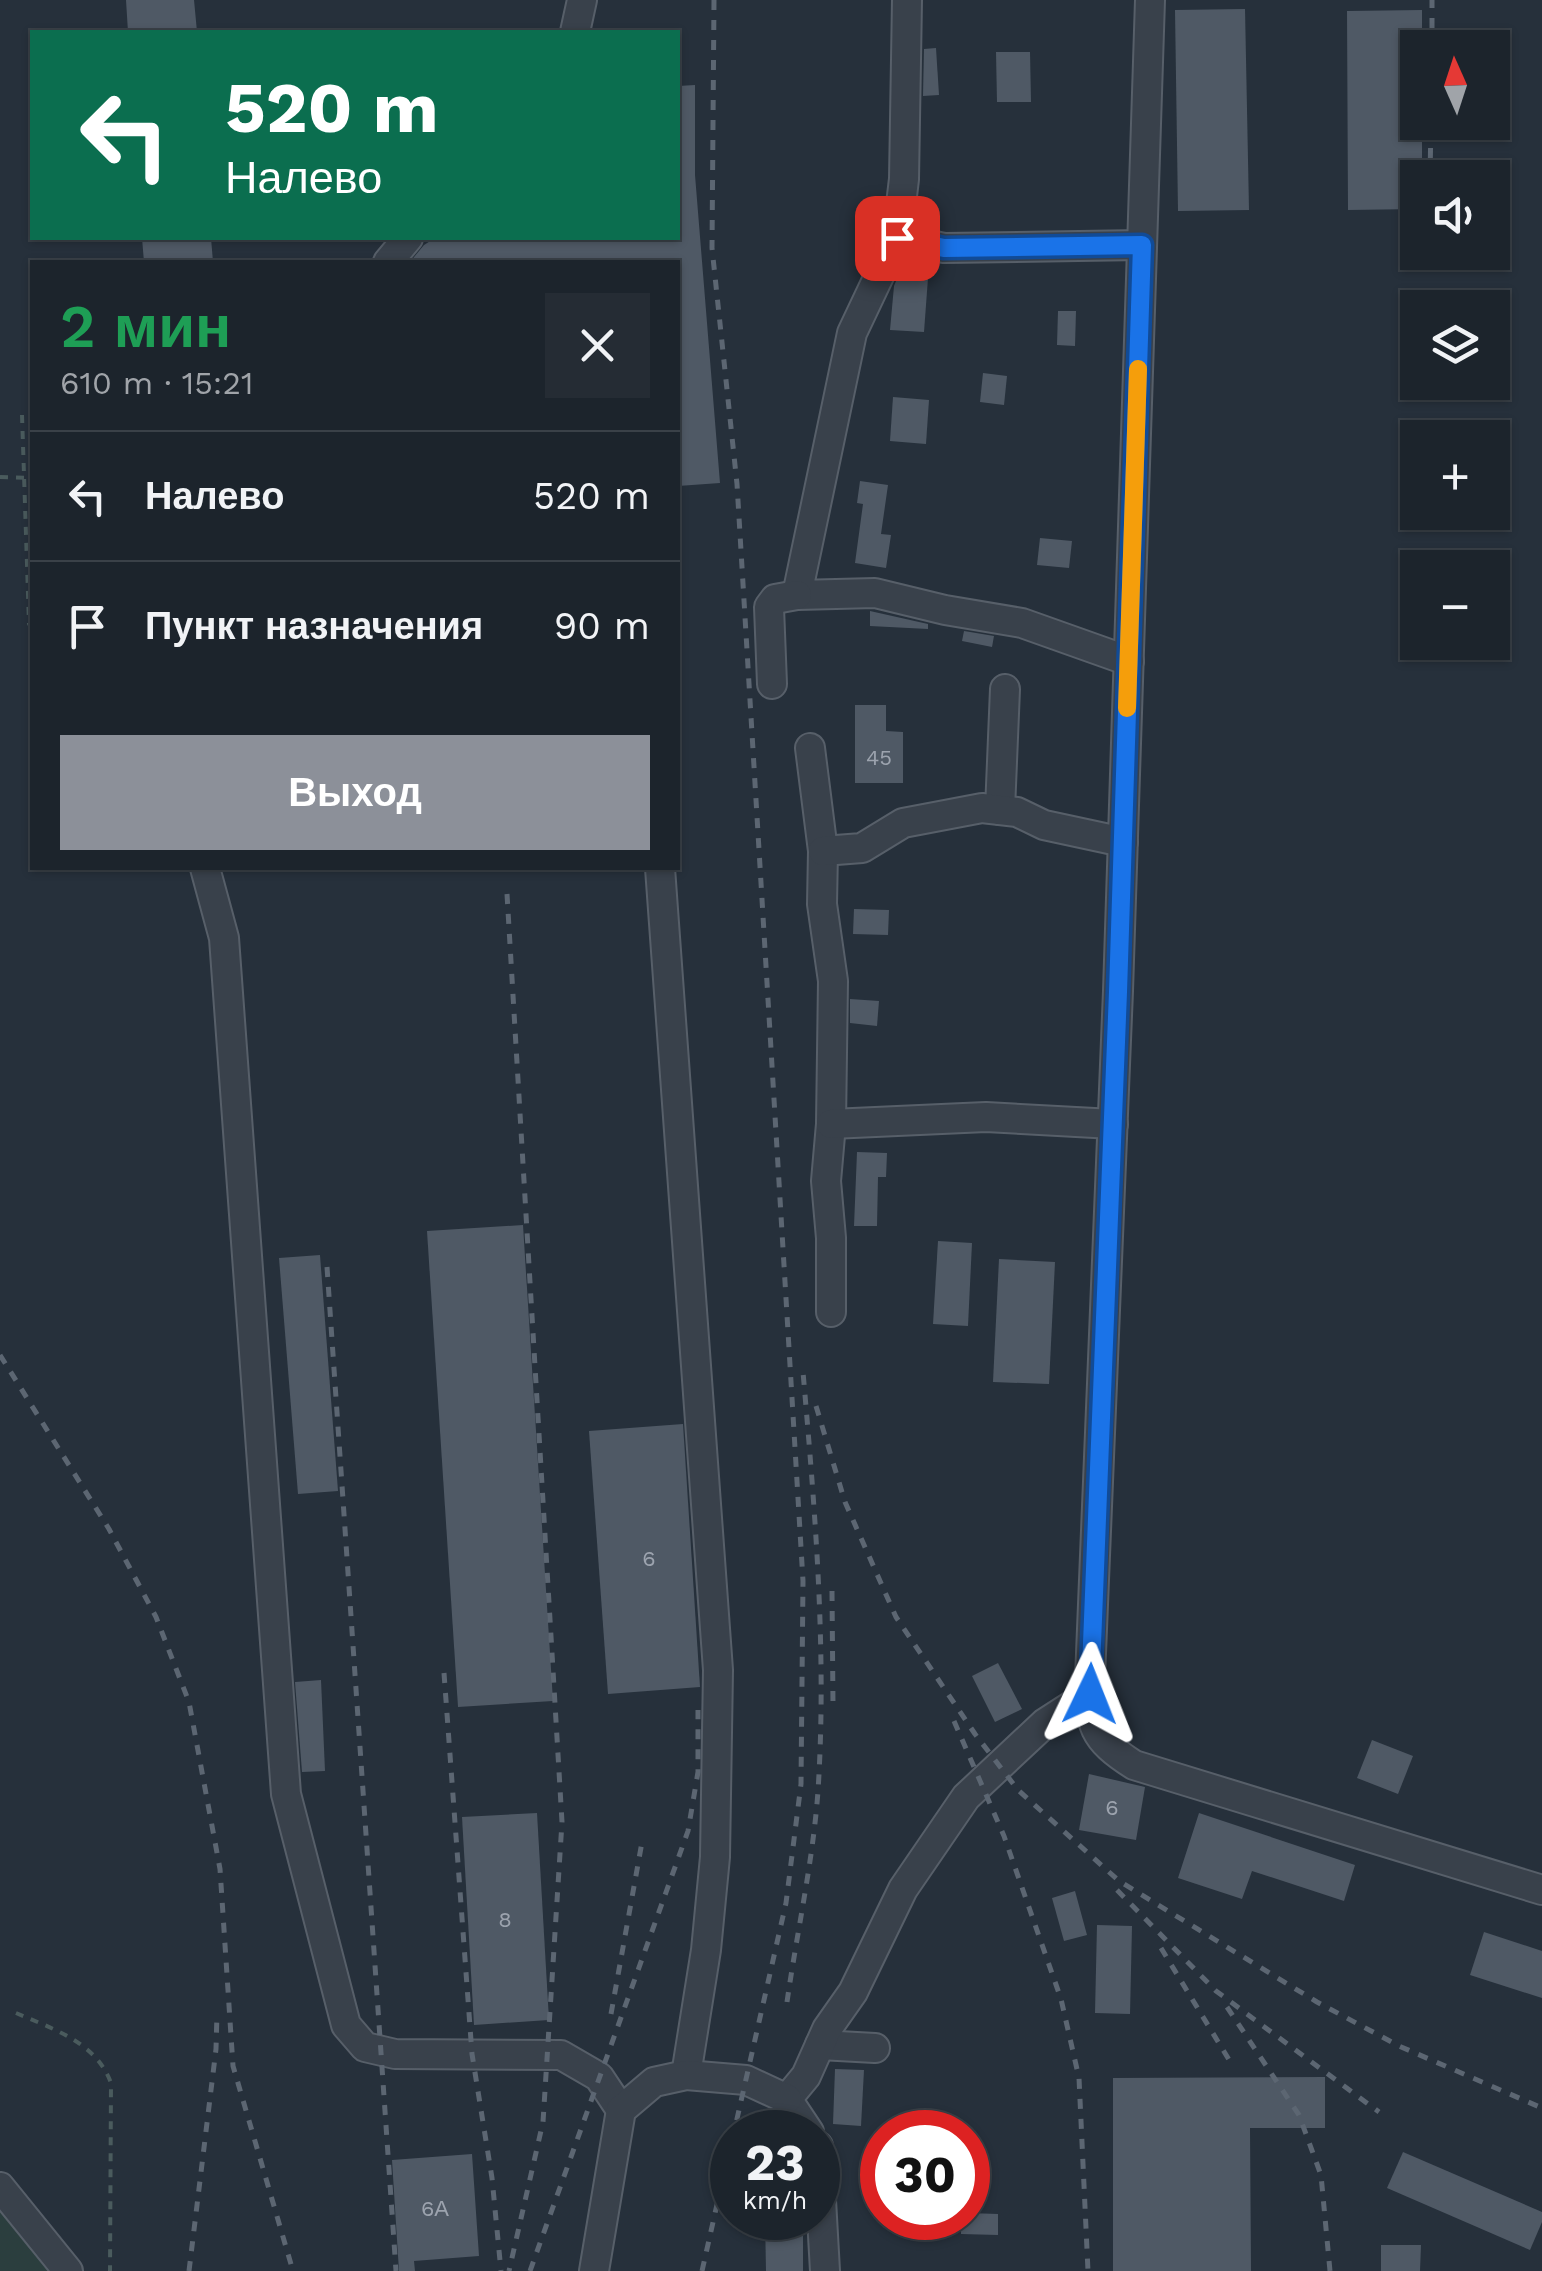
<!DOCTYPE html>
<html lang="ru">
<head>
<meta charset="utf-8">
<style>
  body { margin:0; font-family:"Work Sans",sans-serif; background:#252c34; color:#f1f3f6; height:100vh; display:flex; flex-direction:column; font-size:38px; white-space:nowrap }
  * { box-sizing:border-box; margin:0 }
  p { font-size:32px; color:#a0a4a9 }
  .icon { flex:none; width:55px; height:55px; fill:none; stroke:currentColor; stroke-width:2; stroke-linecap:round; stroke-linejoin:round }
  .map { position:relative; flex:1; overflow:hidden }
  .details { position:absolute; left:30px; top:260px; width:650px; height:610px; display:flex; flex-direction:column; background:#1c242c; border-radius:0px; box-shadow:0 2px 8px #0004,0 0 0 2px #3a4148 }
  .details>* { flex:none }
  .hud { position:absolute; left:30px; top:30px; width:650px; height:210px; border-radius:0px; box-shadow:0 2px 8px #0004,0 0 0 2px #3a4148; background:#0b6e4f; color:#fff; overflow:hidden }
  .needle { width:65px; rotate:357deg }
  .tools { position:absolute; left:1400px; top:30px; display:grid; gap:20px }
  .tools a { display:grid; place-items:center; width:110px; height:110px; border-radius:0px; background:#1c242c; box-shadow:0 2px 8px #0004,0 0 0 2px #3a4148; font-size:50px }
  .speed { position:absolute; left:710px; top:2110px; display:flex; gap:20px; font-size:50px; font-weight:700; text-align:center }
  .speed>* { display:grid; place-content:center; width:130px; height:130px; border-radius:50%; background:#1c242c; box-shadow:0 2px 8px #0004,0 0 0 2px #3a4148; line-height:1 }
  .speed small { font-size:25px; font-weight:400 }
  .speed .limit { border:15px solid #d22; background:#fff; color:#111 }
  .pin { position:absolute; display:grid; place-items:center; width:85px; height:85px; color:#fff; margin:-42px; border-radius:20px; box-shadow:0 5px 15px #0006 }
  .me { position:absolute; width:110px; margin:-55px; rotate:2deg; stroke-linejoin:round; filter:drop-shadow(0 0 8px #0008) }
  .turn { display:flex; align-items:center; gap:35px; height:210px; padding:0 30px; font-size:45px }
  .turn .icon { width:130px; height:130px; stroke-width:2.5 }
  .turn b { display:block; font-size:70px; line-height:85px }
  .round { display:grid; place-items:center; flex:none; width:105px; height:105px; border-radius:0px; background:#252c34 }
  .headline { display:flex; align-items:center; justify-content:space-between; height:170px; padding:0 30px }
  h1 { font-size:60px; font-weight:600; line-height:75px; color:#1e9e55 }
  .button { display:flex; gap:20px; margin-top:auto; padding:20px 30px }
  .button a { flex:1; height:115px; border-radius:0px; background:#8c9099; color:#fff; font-size:40px; font-weight:600; line-height:115px; text-align:center }
  ul { padding:0; list-style:none }
  li { display:flex; align-items:center; gap:30px; height:130px; padding:0 30px; border-top:2px solid #3a4148 }
  li div { flex:1 }
  li b { display:block; font-size:38px }
  li em { font-style:normal }
  .map>svg:first-child { display:block }
</style>
</head>
<body>
<div class="map">
<svg width="1542" height="2271" viewBox="0 0 1542 2271">
  <rect width="100%" height="100%" fill="#26303b"/>
  <polygon fill="#2b3e3e" points="0,2187 64,2271 0,2271"/>
  <g fill="#4f5965">
    <polygon points="126,0 194,0 197,32 128,32"/>
    <polygon points="1245,9 1249,210 1178,211 1175,10"/>
    <polygon points="1422,10 1422,48 1418,48 1418,122 1422,122 1422,178 1418,178 1418,209 1348,210 1347,11"/>
    <polygon points="936,48 939,95 923,96 924,49"/>
    <polygon points="996,52 1030,52 1031,102 997,102"/>
    <polygon points="695,85 695,175 720,483 678,486 678,262 410,262 424,245 435,238 678,238 678,86"/>
    <polygon points="142,238 211,238 213,262 144,262"/>
    <polygon points="898,276 928,278 924,332 890,330 894,286"/>
    <polygon points="1058,311 1076,311 1075,346 1057,345"/>
    <polygon points="983,373 1007,376 1004,405 980,402"/>
    <polygon points="893,397 929,400 926,444 890,441"/>
    <polygon points="860,481 888,485 881,534 891,535 886,568 855,563 863,504 857,503"/>
    <polygon points="1040,538 1072,541 1069,568 1037,565"/>
    <polygon points="870,611 928,624 928,629 870,626"/>
    <polygon points="964,631 994,636 992,647 962,641"/>
    <polygon points="855,705 886,705 886,731 903,732 903,783 855,783"/>
    <polygon points="854,909 889,910 888,935 853,934"/>
    <polygon points="850,999 879,1001 877,1026 850,1023"/>
    <polygon points="857,1152 887,1153 886,1177 878,1177 877,1226 854,1226"/>
    <polygon points="523,1225 553,1701 458,1707 427,1231"/>
    <polygon points="938,1241 972,1243 968,1326 933,1324"/>
    <polygon points="320,1255 338,1491 298,1494 279,1258"/>
    <polygon points="999,1259 1055,1262 1049,1384 993,1382"/>
    <polygon points="683,1424 700,1687 608,1694 589,1431"/>
    <polygon points="998,1663 1022,1709 995,1722 972,1676"/>
    <polygon points="321,1680 325,1771 302,1772 295,1682"/>
    <polygon points="1372,1740 1413,1756 1398,1794 1357,1778"/>
    <polygon points="1089,1774 1145,1787 1136,1840 1079,1830"/>
    <polygon points="537,1813 549,2020 474,2025 462,1817"/>
    <polygon points="1199,1813 1355,1865 1344,1901 1252,1871 1242,1899 1178,1878"/>
    <polygon points="1075,1891 1087,1935 1064,1941 1052,1898"/>
    <polygon points="1097,1925 1132,1926 1130,2014 1095,2013"/>
    <polygon points="1484,1932 1542,1951 1542,1998 1470,1975"/>
    <polygon points="835,2069 864,2070 861,2126 833,2124"/>
    <polygon points="1325,2077 1325,2128 1250,2128 1251,2271 1113,2271 1113,2078"/>
    <polygon points="1403,2152 1542,2212 1542,2222 1530,2250 1387,2188"/>
    <polygon points="472,2154 479,2256 414,2261 415,2271 399,2271 392,2160"/>
    <polygon points="968,2213 998,2214 998,2235 961,2234 961,2218 968,2218"/>
    <polygon points="765,2218 803,2218 803,2271 766,2271"/>
    <polygon points="1381,2245 1421,2245 1420,2271 1381,2271"/>
  </g>
  <g fill="none" stroke-linecap="round" stroke-linejoin="round">
    <defs>
      <g id="minor">
        <polyline points="907,0 904,179 897,238 852,333 797,595 875,593 945,610 1022,623 1129,661"/>
        <path d="M1150,0L1118,991L1090,1678C1089,1725 1093,1739 1134,1765L1542,1890"/>
        <polyline points="575,32 582,0"/>
        <polyline points="897,238 944,248 1142,245"/>
        <polyline points="388,262 408,238"/>
        <polyline points="772,684 769,607 775,599 797,595"/>
        <polyline points="810,748 823,851 822,904 833,981 831,1124 826,1181 831,1238 831,1312"/>
        <polyline points="1000,810 1005,689"/>
        <polyline points="823,851 862,848 903,823 982,808 1017,812 1044,825 1123,842"/>
        <polyline points="205,868 224,938 286,1794 346,2025 365,2047 395,2054 561,2055 599,2077 621,2110"/>
        <polyline points="660,868 718,1670 715,1857 706,1950 686,2075"/>
        <polyline points="831,1124 986,1117 1113,1124"/>
        <polyline points="820,2045 875,2048"/>
        <polyline points="787,2099 806,2076 827,2029 853,1992 903,1889 966,1797 1045,1723 1090,1694"/>
        <polyline points="787,2099 809,2132"/>
        <polyline points="818,2146 825,2271"/>
        <polyline points="0,2187 68,2271"/>
        <polyline points="594,2271 621,2110 654,2082 686,2075 746,2080 787,2099"/>
      </g>
    </defs>
    <use href="#minor" stroke="#575f69" stroke-width="32"/>
    <g stroke="#4a5b5d" stroke-width="4" stroke-dasharray="8 8" stroke-linecap="butt">
      <polyline points="22,415 29,624 32,623"/>
      <polyline points="0,477 32,478"/>
      <path d="M16,2013C53,2029 96,2042 111,2083L110,2271"/>
    </g>
    <use href="#minor" stroke="#39414b" stroke-width="28"/>
    <g stroke="#5c6672" stroke-width="5" stroke-dasharray="10 10" stroke-linecap="butt">
      <polyline points="714,0 712,248 737,484 803,1581 801,1784 786,1903 734,2132"/>
      <polyline points="1432,48 1432,0"/>
      <polyline points="1430,178 1431,122"/>
      <polyline points="507,894 562,1822 543,2122 509,2271"/>
      <polyline points="327,1267 396,2271"/>
      <polyline points="0,1355 109,1529 156,1617 189,1702 220,1869 233,2066 293,2271"/>
      <polyline points="816,1406 845,1502 896,1617 975,1734 1018,1790 1119,1881 1317,2002 1399,2046 1542,2108"/>
      <polyline points="832,1591 833,1705"/>
      <polyline points="444,1673 472,2054 492,2178 501,2271"/>
      <polyline points="954,1721 1004,1836 1061,1999 1079,2078 1088,2271"/>
      <polyline points="1117,1890 1216,1991 1379,2112"/>
      <polyline points="1161,1948 1231,2063"/>
      <path d="M787,2002C797,1932 813,1861 818,1791C827,1652 815,1510 803,1372"/>
      <polyline points="1227,2007 1299,2115 1321,2175 1330,2271"/>
      <polyline points="611,2014 642,1842"/>
      <polyline points="189,2271 216,2049 217,2013"/>
      <polyline points="530,2271 688,1831 698,1772 698,1710"/>
      <polyline points="702,2271 732,2138"/>
    </g>
  </g>
  <g fill="none" stroke-linecap="round" stroke-linejoin="round">
    <defs>
      <polyline id="route" points="897,238 944,248 1142,245 1118,992 1090,1694"/>
    </defs>
    <use href="#route" stroke="#114b97" stroke-width="25"/>
    <use href="#route" stroke="#1a73e8" stroke-width="18"/>
    <polyline stroke="#f59e0b" stroke-width="18" points="1127,708 1138,369"/>
  </g>
  <g text-anchor="middle" dominant-baseline="central" stroke-width="9" stroke-linejoin="round" paint-order="stroke">
    <g font-size="22" fill="#9ca3ae">
      <text x="879" y="757">45</text>
      <text x="649" y="1558">6</text>
      <text x="1112" y="1807">6</text>
      <text x="505" y="1919">8</text>
      <text x="435" y="2208">6А</text>
    </g>
  </g>
</svg>
<div class="tools">
<a><svg class="needle" viewBox="-14 -14 28 28"><path d="M0-13l5 13h-10z" fill="#e53935"/><path d="M0 13l5-13h-10z" fill="#a0a4a9"/></svg></a>
<a><svg class="icon" aria-label="sound" viewBox="0 0 24 24"><path d="M4 9h4l5-4v14l-5-4H4zM17 9q2 3 0 6"/></svg></a>
<a><svg class="icon" aria-label="layers" viewBox="0 0 24 24"><path d="M12 4l9 5-9 5-9-5zM3 14l9 5 9-5"/></svg></a>
<a>+</a>
<a>−</a>
</div>
<div class="speed"><div>23<small>km/h</small></div><div class="limit">30</div></div>
<div class="pin" style="left:897px;top:238px;background:#d93025"><svg class="icon" aria-label="arrive" viewBox="0 0 24 24"><path d="M6 21V4h12l-3 4 3 4H6"/></svg></div>
<svg class="me" style="left:1090px;top:1694px" viewBox="-20 -20 40 40"><path d="M0-17L14 15 0 8-14 15z" fill="#1a73e8" stroke="#fff" stroke-width="4"/></svg>
<div class="hud">
<div class="turn"><svg class="icon" aria-label="left" viewBox="0 0 24 24"><path d="M17 20v-9H6M10 6l-5 5 5 5"/></svg><div><b>520 m</b>Налево</div></div>
</div>
<section class="details">
<div class="headline"><div><h1>2 мин</h1><p>610 m · 15:21</p></div><a class="round"><svg class="icon" aria-label="close" viewBox="0 0 24 24"><path d="M6 6l12 12M18 6L6 18"/></svg></a></div>
<ul>
<li><svg class="icon" aria-label="left" viewBox="0 0 24 24"><path d="M17 20v-9H6M10 6l-5 5 5 5"/></svg><div><b>Налево</b></div><em>520 m</em></li>
<li><svg class="icon" aria-label="arrive" viewBox="0 0 24 24"><path d="M6 21V4h12l-3 4 3 4H6"/></svg><div><b>Пункт назначения</b></div><em>90 m</em></li>
</ul>
<div class="button"><a>Выход</a></div>
</section>
</div>
</body>
</html>
